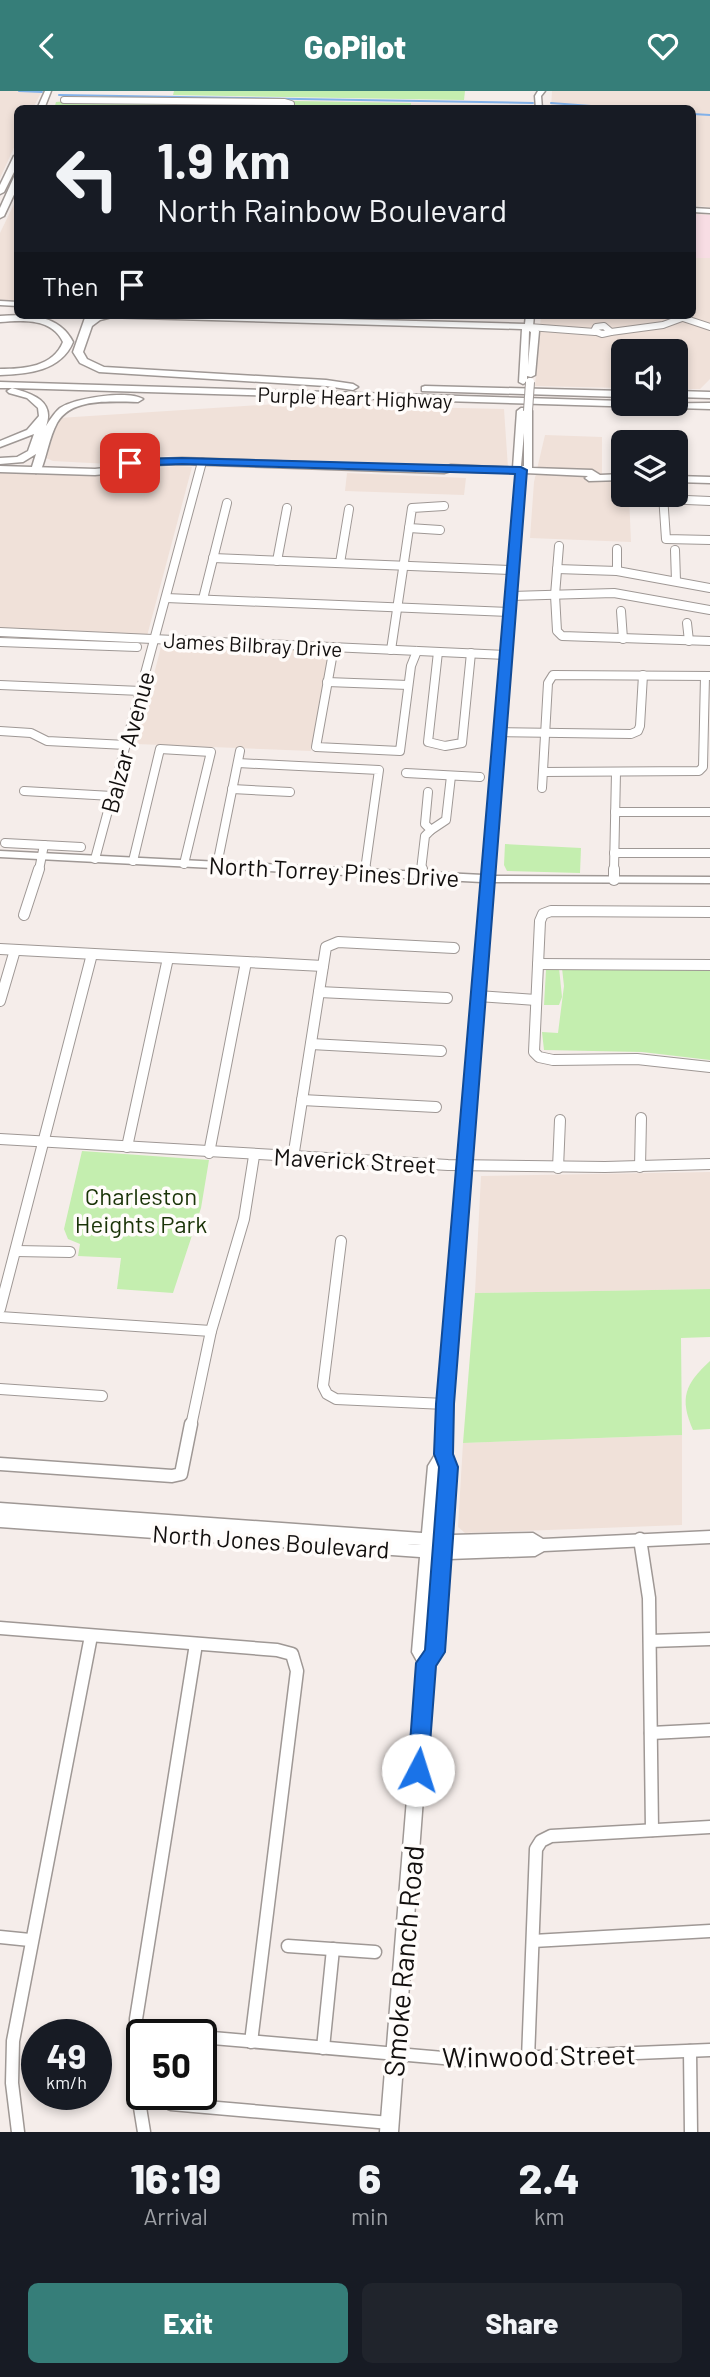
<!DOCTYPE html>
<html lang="en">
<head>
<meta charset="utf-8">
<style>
  body { margin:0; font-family:Barlow,sans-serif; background:#20242c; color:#f1f3f6; height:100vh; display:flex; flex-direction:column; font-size:26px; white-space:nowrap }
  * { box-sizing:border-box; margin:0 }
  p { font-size:23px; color:#9ea1a6 }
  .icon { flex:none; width:38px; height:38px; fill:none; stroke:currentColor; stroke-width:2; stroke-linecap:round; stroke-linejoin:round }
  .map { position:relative; height:2041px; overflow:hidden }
  .panel { display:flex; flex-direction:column; background:#171b24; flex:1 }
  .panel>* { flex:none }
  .top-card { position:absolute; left:14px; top:14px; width:682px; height:214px; border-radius:10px; box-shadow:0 4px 10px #0003; background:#171b24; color:#f1f3f6; overflow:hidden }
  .tools { position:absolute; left:611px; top:248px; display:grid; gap:14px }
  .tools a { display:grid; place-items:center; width:77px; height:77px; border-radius:10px; background:#171b24; box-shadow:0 4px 10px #0003; font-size:35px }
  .speed { position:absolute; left:21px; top:1928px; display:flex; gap:14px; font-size:35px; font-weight:700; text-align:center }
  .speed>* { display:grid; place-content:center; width:91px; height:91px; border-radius:50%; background:#171b24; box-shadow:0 4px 10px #0003; line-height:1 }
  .speed small { font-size:18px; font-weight:400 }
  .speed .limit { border:4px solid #111; border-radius:10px; background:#fff; color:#111 }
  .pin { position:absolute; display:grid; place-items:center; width:60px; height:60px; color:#fff; margin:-30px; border-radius:14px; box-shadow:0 4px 10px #0006 }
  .me { position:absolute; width:77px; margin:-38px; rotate:5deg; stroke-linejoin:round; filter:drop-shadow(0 0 5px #0008) }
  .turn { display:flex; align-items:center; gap:24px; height:147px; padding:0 28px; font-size:32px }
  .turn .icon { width:91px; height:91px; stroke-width:2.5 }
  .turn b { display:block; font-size:49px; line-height:60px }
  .then { display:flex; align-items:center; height:66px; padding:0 28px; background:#0003; gap:14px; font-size:26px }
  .eta { display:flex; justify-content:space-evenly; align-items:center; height:119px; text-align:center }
  .eta b { font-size:42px; font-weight:800; line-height:49px }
  .button { display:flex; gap:14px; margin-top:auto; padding:14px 28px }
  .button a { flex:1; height:80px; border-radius:10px; background:#367e79; color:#fff; font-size:28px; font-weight:800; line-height:80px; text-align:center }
  .button a+a { background:#20242c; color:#f1f3f6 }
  header { display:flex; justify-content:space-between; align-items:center; height:91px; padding:0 28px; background:#367e79; color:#fff; font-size:32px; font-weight:800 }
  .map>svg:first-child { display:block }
</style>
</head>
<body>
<header><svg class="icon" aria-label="back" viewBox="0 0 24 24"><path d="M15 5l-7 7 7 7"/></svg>GoPilot<svg class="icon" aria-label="heart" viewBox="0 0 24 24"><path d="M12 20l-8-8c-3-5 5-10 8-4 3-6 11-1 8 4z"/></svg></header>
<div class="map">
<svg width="710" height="2041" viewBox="0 0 710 2041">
  <rect width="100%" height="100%" fill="#f5edea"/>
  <g fill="#f0e1d9">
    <polygon points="0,0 42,0 33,17 18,18 17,50 0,87"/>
    <polygon points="552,0 710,0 710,116 693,115 693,18 551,17"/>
    <polygon points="294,10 532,14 532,18 293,18"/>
    <polygon points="17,107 17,209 0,209 0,142"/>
    <polygon points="693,122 710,124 710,288 700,298 676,298 676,261 623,261 623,297 535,295 541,224 693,224"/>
    <polygon points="276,313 504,318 508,377 167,365 109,373 53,370 46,367 59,327"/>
    <polygon points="545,344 602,346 602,389 623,390 623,404 629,404 631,451 530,447 534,391"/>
    <polygon points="176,375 192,376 147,545 0,538 0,378 113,382"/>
    <polygon points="347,382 466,387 464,404 345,400"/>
    <polygon points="162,552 330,559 311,660 136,653"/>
    <polygon points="710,1081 710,1198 475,1202 481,1085"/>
    <polygon points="682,1344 682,1434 465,1442 458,1436 463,1352"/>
  </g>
  <polygon fill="#f8dde4" points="693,123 710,124 710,167 693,167"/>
  <g fill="#c4eeaf">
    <polygon points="174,0 465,0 464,9 173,4"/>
    <polygon points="68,10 287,14 286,18 54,18 56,11"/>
    <polygon points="294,10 411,12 411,17 293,18"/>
    <polygon points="505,753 581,757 580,782 507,780 504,774"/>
    <polygon points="559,877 562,906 559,914 544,914 546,879"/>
    <polygon points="562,877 710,878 710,969 642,961 544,959 542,941 558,942 564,895"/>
    <polygon points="82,1060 209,1069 201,1117 173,1202 117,1198 121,1167 78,1165 80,1153 68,1148 64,1138"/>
    <polygon points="710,1198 710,1246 681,1247 682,1344 463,1352 475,1202"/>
    <path d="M710,1270V1338L693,1339C679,1307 685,1293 710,1270Z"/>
  </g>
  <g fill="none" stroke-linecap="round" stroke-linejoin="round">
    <g stroke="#83b2ea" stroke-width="2">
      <polyline points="19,0 42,1"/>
      <polyline points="59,4 533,12"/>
      <polyline points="551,12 631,18"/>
      <polyline points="693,23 710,24"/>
    </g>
    <defs>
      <g id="minor-far3">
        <polyline points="64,9 284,11 291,13 290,18"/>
        <polyline points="677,225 710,236"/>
        <polygon points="604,235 611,241 602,243 594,240 596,236"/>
        <polyline points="529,236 595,241"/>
        <polyline points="611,241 663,234 682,227"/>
      </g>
      <g id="minor-far2">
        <polyline points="663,404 666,448 710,449"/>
        <polyline points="663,408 710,410"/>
        <polyline points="409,437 440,439"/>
        <polyline points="559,455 555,504 557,540 562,545 710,550"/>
        <polyline points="617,458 617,480"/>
        <polyline points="675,459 676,490"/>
        <polyline points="213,467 512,479"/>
        <polyline points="277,470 287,417"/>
        <polyline points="340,472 349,418"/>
        <polyline points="557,478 617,480 710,497"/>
        <polyline points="511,505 614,502 710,519"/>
        <polyline points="166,507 509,521"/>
        <polyline points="203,508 227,412"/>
        <polyline points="621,520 623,548"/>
        <polyline points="687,532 689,550"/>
        <polyline points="0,541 506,564"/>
        <polyline points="0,551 137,556"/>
        <polyline points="334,556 316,656 400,660 411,575 417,560"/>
        <polyline points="391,559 412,417 444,415"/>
        <polyline points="438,561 428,651 445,655 462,652 471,562"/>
        <polyline points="327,591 408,594"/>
        <polyline points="0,594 141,600"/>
        <polyline points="0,640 31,642 47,650 126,654"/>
        <polyline points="499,641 631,643 638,640 640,635 643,584"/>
        <polyline points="238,672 379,679 365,779"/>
        <polyline points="543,681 699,680 703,676 705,585"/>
        <polyline points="406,682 480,686"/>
        <polyline points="542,697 548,592 553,584 710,585"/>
        <polyline points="232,698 290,701"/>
        <polyline points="24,700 112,705"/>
        <polyline points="615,721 710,721"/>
        <polyline points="431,739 446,729 451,685"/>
        <polyline points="5,752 81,756"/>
        <polyline points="614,762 710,762"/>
        <polyline points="95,768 202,371"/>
        <polyline points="133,770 160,658 211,661 184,773"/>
        <polyline points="217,774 240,660"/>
        <polyline points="39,779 44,754"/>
        <polyline points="421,779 425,745 431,739 425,733 428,701"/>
        <polyline points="614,779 616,681"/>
      </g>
      <g id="minor-far1">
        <polyline points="365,782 366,778"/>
        <polyline points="421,784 422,778"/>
        <polyline points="614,789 614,778"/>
        <polyline points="710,821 551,820 543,823 540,830 534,961 539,966 553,969 637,968 710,976"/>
        <polyline points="24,824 39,778"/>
        <polyline points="0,858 323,875"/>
        <polyline points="538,873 710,874"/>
        <polyline points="319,901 447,907"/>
        <polyline points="478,905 536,909"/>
        <polyline points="0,910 15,859"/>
        <polyline points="311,953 441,960"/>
        <polyline points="302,1009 436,1016"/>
        <polyline points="0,1048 448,1074 605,1076 710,1073"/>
        <polyline points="127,1056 168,867"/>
        <polyline points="209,1062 246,871"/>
        <polyline points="293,1067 326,856 338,851 454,857"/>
        <polyline points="640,1076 641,1027"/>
        <polyline points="558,1077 560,1029"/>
        <polyline points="341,1150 323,1295 327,1303 336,1308 445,1313"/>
        <polyline points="16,1160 70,1161"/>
        <polyline points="0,1218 92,863"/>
        <polyline points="0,1226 211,1240"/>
        <polyline points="0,1298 102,1305"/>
        <polyline points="191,1335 211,1240 244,1128 254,1065"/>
      </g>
      <g id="minor">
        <polyline points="0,1373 172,1385 181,1383 191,1333"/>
        <polyline points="640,1448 649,1507 652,1739"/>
        <polyline points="0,1537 277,1559 292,1563 297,1580 251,1951"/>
        <polyline points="650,1550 710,1548"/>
        <polyline points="651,1642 710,1639"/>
        <polyline points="0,1846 30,1849"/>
        <polyline points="533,1850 710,1840"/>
        <polyline points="288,1855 375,1861"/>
        <polyline points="136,1941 178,1944"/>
        <polyline points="201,1946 466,1969 710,1959"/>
        <polyline points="323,1957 333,1858"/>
        <polyline points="690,1960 691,2041"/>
        <polyline points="528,1968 536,1758 541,1750 551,1745 710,1736"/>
        <polyline points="171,2013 390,2032"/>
        <polyline points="18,2041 12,1992 13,1950 91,1545"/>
        <polyline points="144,2041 137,1998 136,1928 196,1553"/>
      </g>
      <g id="major">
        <polygon points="45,0 51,0 44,18 37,18"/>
        <polygon points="538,0 545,0 541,5 542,18 536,18 535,5"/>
        <polygon points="18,63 18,73 4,101 0,103 0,94 14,65"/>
        <polygon points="18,84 18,95 4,125 0,127 0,117 14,86"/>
        <polygon points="693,117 710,118 710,122 693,121"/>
        <polygon points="0,210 18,211 18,215 0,214"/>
        <path d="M100,224H189L525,233L526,224H534L533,235L539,240L535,284L531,286L527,285V291L523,293L519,291L522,238L104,226ZM529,240L531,241L528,274Z"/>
        <path d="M521,317H528L532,320V377L592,379L600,384L623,383V389L589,390L585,387L588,385L525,382L494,785L710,786V792L493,791L452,1313L450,1363L456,1376L451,1444L533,1442L543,1448L710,1440V1452L544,1460L535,1465L449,1468L443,1561L433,1574L398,2041H380L418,1572L412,1561L420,1466L0,1436V1424L421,1454L0,1424V1412L422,1442L428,1375L436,1362L438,1313L482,791L0,766V760L483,784L517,382L451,380L444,382L182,373L155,374L134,380L95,384L0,381V375L95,378L133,374L155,368L182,367L444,376L451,374L513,377L517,320ZM524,342V375H521Z"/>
        <polygon points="676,385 710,386 710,392 676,391"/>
      </g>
      <g id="highway">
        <polygon points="86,224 120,224 100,229 92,235 83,261 87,268 104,276 326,289 353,293 358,296 353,299 326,295 99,281 80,272 73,261"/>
        <path d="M0,225C27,223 59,223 73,251C61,280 28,283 0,284V278C24,278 53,276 63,251C52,227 23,229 0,231Z"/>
        <path d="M0,291L623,310V313L710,312V318L12,297C33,303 55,310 46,335C50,329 54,322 60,317C75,307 128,299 143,308L138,311C112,311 72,306 57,332C49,347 47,364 41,379L36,382L31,379L36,363L23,371L0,373V367L17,366L28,360L34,343L0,356V350L27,339L39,325L38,317L27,307L9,302L7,300L12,297H0Z"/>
        <polygon points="425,295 623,300 623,306 422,300 422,296"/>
        <polygon points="676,300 710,301 710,307 676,306"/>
      </g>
    </defs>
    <use href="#minor-far3" stroke="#9f9895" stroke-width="8"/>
    <use href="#minor-far2" stroke="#9f9895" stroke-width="10"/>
    <use href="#minor-far1" stroke="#9f9895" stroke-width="12"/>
    <use href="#minor" stroke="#9f9895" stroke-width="15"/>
    <use href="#major" stroke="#9f9895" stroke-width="3"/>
    <use href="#highway" stroke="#9f9895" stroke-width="3"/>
    <use href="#minor-far3" stroke="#fff" stroke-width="6"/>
    <use href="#minor-far2" stroke="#fff" stroke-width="8"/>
    <use href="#minor-far1" stroke="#fff" stroke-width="10"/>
    <use href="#minor" stroke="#fff" stroke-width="12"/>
    <use href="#major" fill="#fff" fill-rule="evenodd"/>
    <use href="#highway" fill="#fff" fill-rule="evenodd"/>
    <defs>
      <polyline id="major-bridge" points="528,320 530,291"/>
    </defs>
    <use href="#major-bridge" stroke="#9f9895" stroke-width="10" stroke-linecap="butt"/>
    <use href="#major-bridge" stroke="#fff" stroke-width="8"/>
  </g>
  <polygon fill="#1a73e8" stroke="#114b97" stroke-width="2" points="182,367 521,376 527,379 454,1313 453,1363 458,1376 445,1561 436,1575 428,1679 425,1685 418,1688 411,1685 408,1679 416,1572 425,1559 439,1376 434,1363 436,1313 515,383 182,373 130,375 125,372 130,368"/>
  <g text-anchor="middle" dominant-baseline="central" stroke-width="7" stroke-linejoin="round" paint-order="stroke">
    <g font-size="21" fill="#120f0e" stroke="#fffcfa">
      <text transform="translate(355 306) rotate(2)">Purple Heart Highway</text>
      <text transform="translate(253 553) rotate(3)">James Bilbray Drive</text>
    </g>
    <g font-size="24" fill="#120f0e" stroke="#fffcfa">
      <text transform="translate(127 651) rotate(-75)">Balzar Avenue</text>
      <text transform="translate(334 780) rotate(3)">North Torrey Pines Drive</text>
      <text transform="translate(355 1069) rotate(3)">Maverick Street</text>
      <text transform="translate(271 1450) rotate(4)">North Jones Boulevard</text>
    </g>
    <g font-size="24" fill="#1a3408" stroke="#fffcfa">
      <text x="141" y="1104">Charleston<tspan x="141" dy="28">Heights Park</tspan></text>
    </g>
    <g font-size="28" fill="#120f0e" stroke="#fffcfa">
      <text transform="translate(403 1870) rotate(-85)">Smoke Ranch Road</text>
      <text transform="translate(539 1964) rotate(-1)">Winwood Street</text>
    </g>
  </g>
</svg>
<div class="tools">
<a><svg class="icon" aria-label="sound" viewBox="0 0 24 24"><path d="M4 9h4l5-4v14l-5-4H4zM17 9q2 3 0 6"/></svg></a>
<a><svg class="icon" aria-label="layers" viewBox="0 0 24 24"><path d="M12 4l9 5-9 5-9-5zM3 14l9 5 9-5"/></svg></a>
</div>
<div class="speed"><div>49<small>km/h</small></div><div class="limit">50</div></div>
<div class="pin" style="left:130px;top:372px;background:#d93025"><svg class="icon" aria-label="arrive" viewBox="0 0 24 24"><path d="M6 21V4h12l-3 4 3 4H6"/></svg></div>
<svg class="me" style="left:418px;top:1679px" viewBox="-20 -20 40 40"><circle r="19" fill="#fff"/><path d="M0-13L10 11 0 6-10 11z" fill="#1a73e8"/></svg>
<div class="top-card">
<div class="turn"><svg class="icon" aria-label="left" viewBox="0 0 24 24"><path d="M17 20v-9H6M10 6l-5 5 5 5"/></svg><div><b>1.9 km</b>North Rainbow Boulevard</div></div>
<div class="then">Then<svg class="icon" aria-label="arrive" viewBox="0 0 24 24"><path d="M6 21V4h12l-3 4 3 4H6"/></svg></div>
</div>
</div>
<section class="panel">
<div class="eta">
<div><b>16:19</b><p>Arrival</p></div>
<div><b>6</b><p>min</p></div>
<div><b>2.4</b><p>km</p></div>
</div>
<div class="button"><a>Exit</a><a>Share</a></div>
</section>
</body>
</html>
